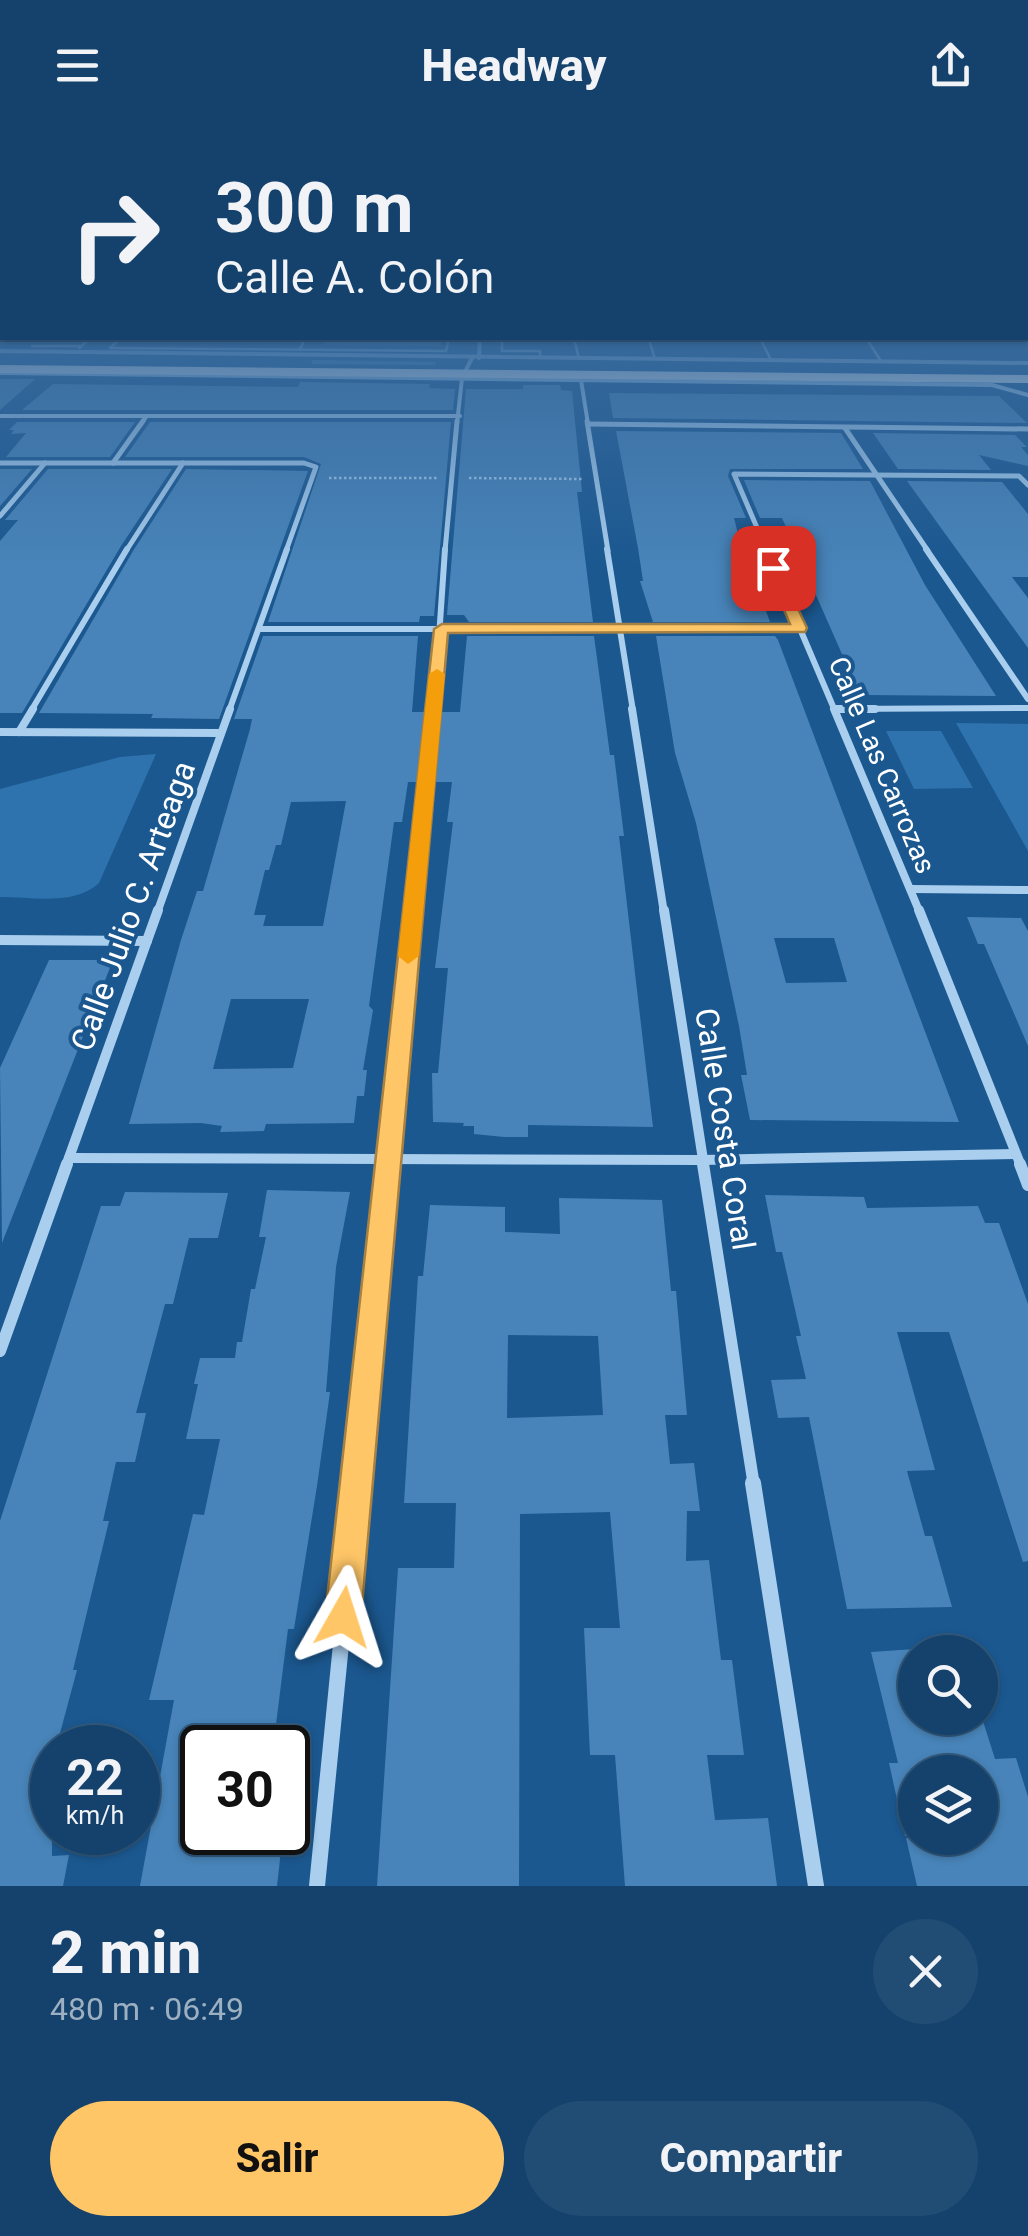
<!DOCTYPE html>
<html lang="es">
<head>
<meta charset="utf-8">
<style>
  body { margin:0; font-family:Roboto,sans-serif; background:#214d74; color:#f1f3f6; height:100vh; display:flex; flex-direction:column; font-size:38px; white-space:nowrap }
  * { box-sizing:border-box; margin:0 }
  p { font-size:32px; color:#9db0c2 }
  .icon { flex:none; width:55px; height:55px; fill:none; stroke:currentColor; stroke-width:2; stroke-linecap:round; stroke-linejoin:round }
  .map { position:relative; height:1756px; overflow:hidden }
  .sheet { display:flex; flex-direction:column; background:#14426c; flex:1 }
  .sheet>* { flex:none }
  .banner { position:absolute; left:0px; top:0px; width:1030px; height:210px; box-shadow:0 2px 8px #0004,0 0 0 2px #335b7f; background:#14426c; color:#f1f3f6; overflow:hidden }
  .controls { position:absolute; left:898px; top:1505px; display:grid; gap:20px }
  .controls a { display:grid; place-items:center; width:100px; height:100px; border-radius:50%; background:#14426c; box-shadow:0 2px 8px #0004,0 0 0 2px #335b7f; font-size:50px }
  .speed { position:absolute; left:30px; top:1595px; display:flex; gap:20px; font-size:50px; font-weight:700; text-align:center }
  .speed>* { display:grid; place-content:center; width:130px; height:130px; border-radius:50%; background:#14426c; box-shadow:0 2px 8px #0004,0 0 0 2px #335b7f; line-height:1 }
  .speed small { font-size:25px; font-weight:400 }
  .speed .limit { border:5px solid #111; border-radius:15px; background:#fff; color:#111 }
  .pin { position:absolute; display:grid; place-items:center; width:85px; height:85px; color:#fff; margin:-42px; border-radius:20px; box-shadow:0 5px 15px #0006 }
  .me { position:absolute; width:110px; margin:-55px; rotate:6deg; stroke-linejoin:round; filter:drop-shadow(0 0 8px #0008) }
  .turn { display:flex; align-items:center; gap:35px; height:210px; padding:0 50px; font-size:45px }
  .turn .icon { width:130px; height:130px; stroke-width:2.5 }
  .turn b { display:block; font-size:70px; line-height:85px }
  .round { display:grid; place-items:center; flex:none; width:105px; height:105px; border-radius:52px; background:#214d74 }
  .head { display:flex; align-items:center; justify-content:space-between; height:170px; padding:0 50px }
  h1 { font-size:60px; font-weight:800; line-height:75px }
  .cta { display:flex; gap:20px; margin-top:auto; padding:20px 50px }
  .cta a { flex:1; height:115px; border-radius:60px; background:#ffc667; color:#111; font-size:40px; font-weight:800; line-height:115px; text-align:center }
  .cta a+a { background:#214d74; color:#f1f3f6 }
  header { display:flex; justify-content:space-between; align-items:center; height:130px; padding:0 50px; background:#14426c; font-size:45px; font-weight:800 }
  .map>svg:first-child { display:block }
</style>
</head>
<body>
<header><svg class="icon" aria-label="menu" viewBox="0 0 24 24"><path d="M4 6h16M4 12h16M4 18h16"/></svg>Headway<svg class="icon" aria-label="share" viewBox="0 0 24 24"><path d="M12 15V3M7 8l5-5 5 5M5 13v7h14v-7"/></svg></header>
<div class="map">
<svg width="1028" height="1756" viewBox="0 0 1028 1756">
  <rect width="100%" height="100%" fill="#1b5890"/>
  <g fill="#2e72ae">
    <polygon points="956,593 1028,594 1028,721"/>
    <polygon points="886,601 941,601 973,658 914,659"/>
    <path d="M156,624L99,753C74,776 32,767 0,767V659L120,627Z"/>
  </g>
  <g fill="#4884b9" fill-rule="evenodd">
    <polygon points="326,208 443,208 441,216 322,215"/>
    <polygon points="313,230 436,232 435,235 311,234"/>
    <polygon points="0,249 35,249 0,280"/>
    <polygon points="300,252 430,254 429,258 455,259 453,280 22,280 53,254 298,257"/>
    <polygon points="523,255 560,255 561,260 572,261 582,362 577,362 593,492 469,492 464,485 447,485 466,259 523,259"/>
    <polygon points="609,263 999,266 1027,293 613,288"/>
    <polygon points="17,292 135,292 110,327 6,327 26,303 11,304 14,300 9,300"/>
    <polygon points="150,292 451,292 434,486 420,486 419,492 268,492 321,334 304,327 125,327"/>
    <polygon points="616,301 841,303 863,339 730,339 728,346 746,388 734,388 738,404 770,492 653,492 640,451 643,451 638,418"/>
    <polygon points="873,303 1015,305 1027,317 1021,317 1028,325 1028,336 979,325 991,340 898,339"/>
    <polygon points="0,339 32,339 0,376"/>
    <polygon points="48,339 172,339 121,416 22,583 0,583 0,411 18,390 5,390"/>
    <polygon points="186,339 308,341 219,589 151,588 153,584 39,583 133,421"/>
    <polygon points="744,350 870,351 925,455 996,566 860,565 782,388 760,388"/>
    <polygon points="907,351 1002,352 1028,384 1028,447 1012,447 1028,468 1028,518"/>
    <path d="M263,506H418L412,582H426L419,652H408L402,692H394L369,876L373,880L363,940H367L364,966H357L354,993L266,994L264,1001L220,1002L222,996L201,993L129,994L181,810L197,761H203L250,599L252,589H234ZM346,671L323,796H263L266,785H254L265,740H269L276,715H281L291,672ZM231,869H309L293,938L213,939Z"/>
    <polygon points="467,506 594,506 610,625 614,625 624,706 619,706 653,997 528,995 528,1007 504,1007 474,1004 474,996 463,996 464,993 433,992 432,943 438,943 448,838 435,838 453,692 447,692 452,652 434,652 441,582 460,582"/>
    <path d="M656,506H775L778,510L959,992L750,990L741,945H747L739,896L696,693L675,623ZM774,808H834L847,852L786,853Z"/>
    <polygon points="967,787 1021,788 1028,801 1028,916 984,814 978,814"/>
    <polygon points="49,830 113,830 2,1113 0,938"/>
    <polygon points="267,1060 350,1062 336,1137 326,1262 330,1262 317,1356 294,1499 288,1499 273,1618 202,1618 202,1702 283,1702 277,1756 140,1756 174,1570 149,1570 193,1384 204,1385 220,1309 186,1309 198,1254 194,1254 200,1228 235,1228 237,1212 242,1212 251,1159 255,1159 266,1107 259,1107"/>
    <polygon points="125,1062 228,1063 218,1108 189,1108 173,1174 165,1174 136,1283 146,1283 135,1332 116,1332 103,1391 109,1391 73,1540 77,1540 56,1618 52,1618 52,1726 69,1725 63,1756 0,1756 0,1391 101,1076 120,1076"/>
    <polygon points="765,1065 864,1067 867,1078 978,1076 985,1093 999,1093 1028,1174 1028,1431 1023,1432 949,1202 897,1202 935,1340 907,1341 925,1406 932,1406 952,1477 847,1479 809,1287 778,1288 771,1250 806,1249 796,1206 801,1206 782,1122 776,1122"/>
    <path d="M559,1068L662,1070L671,1161H676L687,1285H665L670,1334L694,1333L700,1381H687L686,1431L709,1430L721,1530H732L744,1625H707L715,1690L768,1688L777,1756H625L615,1625H590L584,1498H620L610,1382L520,1384L519,1756H377L398,1438H454L456,1373H404L418,1146H423L430,1075L505,1077V1102L560,1104ZM508,1205L598,1206L603,1285L507,1288Z"/>
    <polygon points="915,1519 915,1588 982,1588 995,1629 1016,1628 1028,1667 1028,1756 917,1756 906,1708 980,1708 980,1642 915,1642 915,1705 905,1706 889,1633 898,1633 871,1522"/>
  </g>
  <g fill="none" stroke-linecap="round" stroke-linejoin="round">
    <g stroke="#a9ceee" stroke-width="2.5" stroke-dasharray="2.5 2.5" stroke-linecap="butt">
      <polyline points="329,348 438,348"/>
      <polyline points="469,348 583,349"/>
    </g>
    <g stroke="#a9ceee" stroke-width="2.5">
      <polyline points="502,208 502,221 540,221 540,228"/>
      <polyline points="574,208 579,229"/>
      <polyline points="760,208 771,230"/>
      <polyline points="866,208 881,231"/>
      <polyline points="650,213 655,229"/>
      <polyline points="32,216 81,216"/>
      <polyline points="79,218 91,208"/>
      <polyline points="110,218 446,221 449,208"/>
      <polyline points="110,218 121,208 305,209 300,219"/>
    </g>
    <g stroke="#a9ceee" stroke-width="4">
      <polyline points="0,221 1028,233"/>
      <polyline points="479,228 480,208"/>
      <polyline points="0,243 992,255 1028,265"/>
      <polyline points="581,250 588,294"/>
      <polyline points="0,286 460,286"/>
      <polyline points="141,294 146,287"/>
      <polyline points="457,294 462,248 472,228"/>
    </g>
    <g stroke="#a9ceee" stroke-width="5">
      <polyline points="587,291 608,421"/>
      <polyline points="589,294 1028,299"/>
      <polyline points="845,298 928,421"/>
      <polyline points="0,333 304,333 316,337 286,421"/>
      <polyline points="113,333 143,291"/>
      <polyline points="0,386 45,333"/>
      <polyline points="126,421 183,333"/>
      <polyline points="445,421 457,291"/>
      <polyline points="767,421 734,344 1019,346 1028,355"/>
    </g>
    <g stroke="#a9ceee" stroke-width="6">
      <polyline points="607,419 633,581"/>
      <polyline points="766,419 835,581"/>
      <polyline points="926,419 1028,569"/>
      <polyline points="259,499 800,499"/>
      <polyline points="835,579 1028,578"/>
      <polyline points="31,581 127,419"/>
      <polyline points="229,581 287,419"/>
      <polyline points="434,581 445,419"/>
    </g>
    <g stroke="#a9ceee" stroke-width="8">
      <polyline points="632,579 664,783"/>
      <polyline points="834,579 920,783"/>
      <polyline points="835,579 875,579"/>
      <polyline points="0,602 221,603"/>
      <polyline points="19,602 33,579"/>
      <polyline points="911,759 1028,760"/>
      <polyline points="157,783 230,579"/>
      <polyline points="414,783 434,579"/>
    </g>
    <g stroke="#a9ceee" stroke-width="10">
      <polyline points="664,780 704,1036"/>
      <polyline points="919,780 1021,1036"/>
      <polyline points="0,810 147,811"/>
      <polyline points="69,1028 702,1030 1015,1024"/>
      <polyline points="66,1036 158,780"/>
      <polyline points="389,1036 414,780"/>
    </g>
    <g stroke="#a9ceee" stroke-width="12">
      <polyline points="703,1034 754,1356"/>
      <polyline points="1020,1034 1028,1055"/>
      <polyline points="0,1221 67,1034"/>
      <polyline points="357,1356 389,1034"/>
    </g>
    <g stroke="#a9ceee" stroke-width="16">
      <polyline points="753,1353 816,1756"/>
      <polyline points="317,1756 357,1353"/>
    </g>
    <polygon fill="#fff" fill-rule="evenodd" points="0,235 1028,245 1028,253 0,243"/>
  </g>
  <linearGradient id="sky" x2="0" y2="1"><stop stop-color="#0f304f"/><stop offset="0.44" stop-color="#396a9c"/><stop offset="1" stop-color="#396a9c" stop-opacity="0"/></linearGradient>
  <rect width="1028" height="437" fill="url(#sky)"/>
  <polygon fill="#ffc667" stroke="#a68143" stroke-width="2.5" points="773,433 779,438 807,498 805,502 448,503 361,1487 356,1500 343,1505 330,1500 325,1487 434,499 442,494 790,494 766,438"/>
  <polygon fill="#f59e0b" points="437,539 445,544 419,826 408,834 398,826 429,544"/>
  <g text-anchor="middle" dominant-baseline="central" stroke-width="8" stroke-linejoin="round" paint-order="stroke">
    <g font-size="28" fill="#fff" stroke="#1b5890">
      <text transform="translate(882 635) rotate(67)">Calle Las Carrozas</text>
    </g>
    <g font-size="32" fill="#fff" stroke="#1b5890">
      <text transform="translate(133 776) rotate(-70)">Calle Julio C. Arteaga</text>
      <text transform="translate(725 999) rotate(81)">Calle Costa Coral</text>
    </g>
  </g>
</svg>
<div class="controls">
<a><svg class="icon" aria-label="search" viewBox="0 0 24 24"><circle cx="10" cy="10" r="6"/><path d="M15 15l6 6"/></svg></a>
<a><svg class="icon" aria-label="layers" viewBox="0 0 24 24"><path d="M12 4l9 5-9 5-9-5zM3 14l9 5 9-5"/></svg></a>
</div>
<div class="speed"><div>22<small>km/h</small></div><div class="limit">30</div></div>
<div class="pin" style="left:773px;top:438px;background:#d93025"><svg class="icon" aria-label="arrive" viewBox="0 0 24 24"><path d="M6 21V4h12l-3 4 3 4H6"/></svg></div>
<svg class="me" style="left:343px;top:1487px" viewBox="-20 -20 40 40"><path d="M0-17L14 15 0 8-14 15z" fill="#ffc667" stroke="#fff" stroke-width="4"/></svg>
<div class="banner">
<div class="turn"><svg class="icon" aria-label="right" viewBox="0 0 24 24"><path d="M7 20v-9h11M14 6l5 5-5 5"/></svg><div><b>300 m</b>Calle A. Colón</div></div>
</div>
</div>
<section class="sheet">
<div class="head"><div><h1>2 min</h1><p>480 m · 06:49</p></div><a class="round"><svg class="icon" aria-label="close" viewBox="0 0 24 24"><path d="M6 6l12 12M18 6L6 18"/></svg></a></div>
<div class="cta"><a>Salir</a><a>Compartir</a></div>
</section>
</body>
</html>
